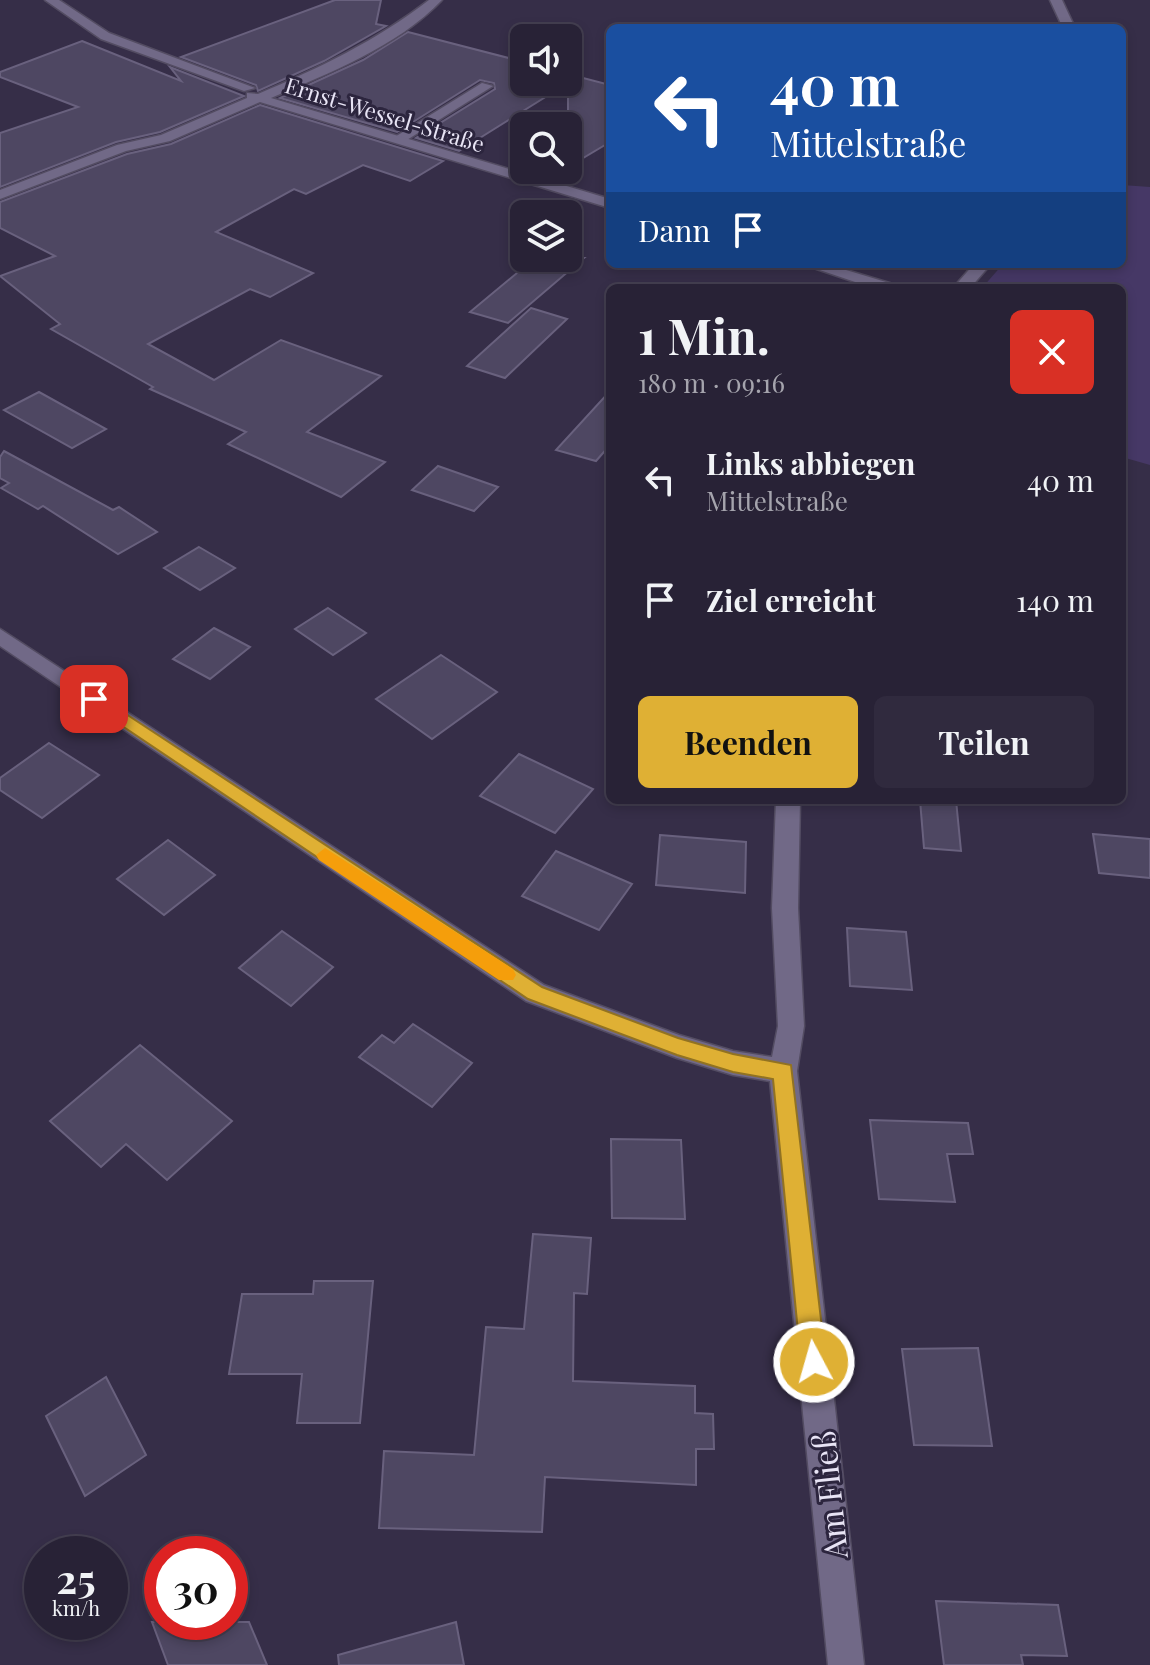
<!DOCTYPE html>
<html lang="de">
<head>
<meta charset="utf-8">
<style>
  body { margin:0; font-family:"Playfair Display",serif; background:#302a3e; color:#f1f3f6; height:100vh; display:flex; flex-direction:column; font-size:30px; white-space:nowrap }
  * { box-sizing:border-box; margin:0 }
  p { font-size:26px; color:#a5a4ad }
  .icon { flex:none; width:44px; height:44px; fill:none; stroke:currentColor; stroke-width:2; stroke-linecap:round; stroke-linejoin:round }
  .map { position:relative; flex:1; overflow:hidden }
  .sheet { position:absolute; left:606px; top:284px; width:520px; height:520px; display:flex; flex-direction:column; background:#282236; border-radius:12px; box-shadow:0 4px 12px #0003,0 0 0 2px #443f51 }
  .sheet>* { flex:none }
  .guide { position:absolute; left:606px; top:24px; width:520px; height:244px; border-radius:12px; box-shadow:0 4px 12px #0003,0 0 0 2px #443f51; background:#1a4fa0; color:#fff; overflow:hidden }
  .fabs { position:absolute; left:510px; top:24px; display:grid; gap:16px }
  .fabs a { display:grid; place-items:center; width:72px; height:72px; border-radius:12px; background:#282236; box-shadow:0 4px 12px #0003,0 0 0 2px #443f51; font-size:40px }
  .speed { position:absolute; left:24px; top:1536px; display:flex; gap:16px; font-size:40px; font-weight:700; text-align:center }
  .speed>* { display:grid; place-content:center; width:104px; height:104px; border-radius:50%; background:#282236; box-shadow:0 4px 12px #0003,0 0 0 2px #443f51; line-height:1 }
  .speed small { font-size:20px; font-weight:400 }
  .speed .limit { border:12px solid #d22; background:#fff; color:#111 }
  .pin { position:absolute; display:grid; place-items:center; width:68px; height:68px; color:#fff; margin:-34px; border-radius:16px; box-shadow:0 4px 12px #0006 }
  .me { position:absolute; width:88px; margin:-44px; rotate:354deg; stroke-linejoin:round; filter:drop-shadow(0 0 6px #0008) }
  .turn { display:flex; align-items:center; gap:28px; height:168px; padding:0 32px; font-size:36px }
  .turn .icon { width:104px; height:104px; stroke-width:2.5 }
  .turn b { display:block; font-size:56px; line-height:68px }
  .then { display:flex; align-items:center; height:76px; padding:0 32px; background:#0003; gap:16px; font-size:30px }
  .round { display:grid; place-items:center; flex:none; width:84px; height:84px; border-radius:12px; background:#302a3e }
  .summary { display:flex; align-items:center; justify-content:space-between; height:136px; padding:0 32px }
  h1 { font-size:48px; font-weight:700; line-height:60px }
  .cta { display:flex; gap:16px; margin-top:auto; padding:16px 32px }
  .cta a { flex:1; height:92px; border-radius:12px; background:#dfb034; color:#111; font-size:32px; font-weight:700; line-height:92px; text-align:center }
  .cta a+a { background:#302a3e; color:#f1f3f6 }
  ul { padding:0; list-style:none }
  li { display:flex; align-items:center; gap:24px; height:120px; padding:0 32px }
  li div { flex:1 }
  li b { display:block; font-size:30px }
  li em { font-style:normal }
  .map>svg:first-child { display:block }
</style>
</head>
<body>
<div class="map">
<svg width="1150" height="1665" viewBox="0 0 1150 1665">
  <rect width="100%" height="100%" fill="#362e48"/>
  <polygon fill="#463866" points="1122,185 1150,187 1150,465 1122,457 1122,288 982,288 1003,264 1122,264"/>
  <g fill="#4e4762" stroke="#69617e" stroke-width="2">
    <polygon points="335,0 381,0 376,24 386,26 324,61 258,91 256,85 181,57"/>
    <polygon points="408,32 524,62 524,82 568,82 568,74 610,85 610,142 568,167 568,83 459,151 416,138 495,89 494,83 480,80 397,132 280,98 363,60"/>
    <polygon points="82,41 181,81 170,67 244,96 160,132 116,142 0,187 0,133 78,107 0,77 0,72"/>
    <polygon points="260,105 443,161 410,181 363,165 306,194 294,189 216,232 313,273 270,297 250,289 148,344 214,380 281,340 381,376 307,432 385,462 341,497 228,444 246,432 150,389 153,387 51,329 60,324 0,276 55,256 0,228 0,202 127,154 171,144"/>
    <polygon points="535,258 584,258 508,323 470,312"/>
    <polygon points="531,308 567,319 505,378 467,366"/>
    <polygon points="610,391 610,445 596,461 556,450"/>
    <polygon points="39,392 106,429 72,448 4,410"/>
    <polygon points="4,451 113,510 119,507 157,532 118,554 43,506 38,509 1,488 9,483 0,478 0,457"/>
    <polygon points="438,466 498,487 474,511 412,490"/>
    <polygon points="199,547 235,568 200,590 164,568"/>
    <polygon points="328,608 366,633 333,655 295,629"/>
    <polygon points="214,628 250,647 210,679 173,659"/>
    <polygon points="441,655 497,692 432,739 376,699"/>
    <polygon points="49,743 99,775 42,818 0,790 0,778"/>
    <polygon points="519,754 593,789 555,833 480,796"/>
    <polygon points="920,800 956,800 961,851 924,848"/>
    <polygon points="1093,834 1150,839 1150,878 1099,873"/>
    <polygon points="660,835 746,842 745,893 656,885"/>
    <polygon points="168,840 215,875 164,915 117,879"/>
    <polygon points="556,851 632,884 599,930 522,896"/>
    <polygon points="847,928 906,932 912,990 850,986"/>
    <polygon points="282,931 333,967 291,1006 239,968"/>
    <polygon points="413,1024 472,1063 432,1107 359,1057 382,1035 394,1043"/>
    <polygon points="140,1045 232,1121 167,1180 126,1144 101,1167 50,1121"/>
    <polygon points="870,1120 968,1123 973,1154 947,1154 955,1202 879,1199"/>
    <polygon points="611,1139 681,1140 685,1219 612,1218"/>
    <polygon points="533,1234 591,1238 587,1294 574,1293 573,1381 695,1386 695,1413 713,1414 714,1449 696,1449 696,1485 545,1477 542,1532 379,1528 384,1451 474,1455 486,1327 524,1329"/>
    <polygon points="314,1281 373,1281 360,1423 297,1423 302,1374 229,1374 242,1294 313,1294"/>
    <polygon points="978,1348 992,1446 914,1445 902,1349"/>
    <polygon points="106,1377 146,1455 85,1496 46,1416"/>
    <polygon points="936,1601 1058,1605 1067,1656 1021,1655 1023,1665 944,1665"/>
    <polygon points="152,1622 249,1622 267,1665 168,1665"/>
    <polygon points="456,1622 464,1665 339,1665 338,1655"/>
  </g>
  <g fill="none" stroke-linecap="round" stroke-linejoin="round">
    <defs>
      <polygon id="service" points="482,83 493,86 402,143 390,140"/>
      <g id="minor">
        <polygon points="45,0 59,0 109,33 255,88 244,91 101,39"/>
        <path d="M429,0H442C397,47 329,73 271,98L610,199V208L260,102L170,141L126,151L0,199V190L117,145L161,135L247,98V93L258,94C319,68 376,41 429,0Z"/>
        <polygon points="1050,0 1062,0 1075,28 1063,28"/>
        <polygon points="802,264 826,264 896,285 898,288 873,288"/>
        <polygon points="974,264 991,264 970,288 953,288"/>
        <polygon points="0,629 544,985 679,1035 733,1051 772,1057 778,1026 772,908 776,800 800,800 798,908 804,1026 797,1071 864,1665 828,1665 770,1081 733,1075 677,1058 526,1001 0,646"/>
      </g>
    </defs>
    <use href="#service" stroke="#534c62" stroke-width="3"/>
    <use href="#minor" stroke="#534c62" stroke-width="3"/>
    <use href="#service" fill="#716987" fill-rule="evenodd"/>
    <use href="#minor" fill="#716987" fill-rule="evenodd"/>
  </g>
  <polygon fill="#dfb034" stroke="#917222" stroke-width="2" points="94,693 542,987 678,1038 733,1054 791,1065 826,1362 822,1371 814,1374 805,1371 801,1362 773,1079 733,1072 677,1055 528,999 88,703 85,699 88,695"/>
  <polygon fill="#f59e0b" points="325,848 513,969 516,975 513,980 499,980 319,860 316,855"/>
  <g text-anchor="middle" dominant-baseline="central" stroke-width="6" stroke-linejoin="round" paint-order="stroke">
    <g font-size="22" fill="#e8e4f5" stroke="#2c253e">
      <text transform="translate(385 114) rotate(17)">Ernst-Wessel-Straße</text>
    </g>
    <g font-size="32" fill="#e8e4f5" stroke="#2c253e">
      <text transform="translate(828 1495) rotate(-96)">Am Fließ</text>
    </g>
  </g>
</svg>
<div class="fabs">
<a><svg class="icon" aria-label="sound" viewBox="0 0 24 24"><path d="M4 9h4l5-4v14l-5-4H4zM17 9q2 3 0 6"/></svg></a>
<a><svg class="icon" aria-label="search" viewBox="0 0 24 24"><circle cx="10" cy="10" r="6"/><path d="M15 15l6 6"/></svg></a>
<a><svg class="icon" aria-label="layers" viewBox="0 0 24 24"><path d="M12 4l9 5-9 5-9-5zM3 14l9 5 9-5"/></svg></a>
</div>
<div class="speed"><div>25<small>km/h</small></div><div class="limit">30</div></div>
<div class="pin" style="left:94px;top:699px;background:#d93025"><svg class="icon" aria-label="arrive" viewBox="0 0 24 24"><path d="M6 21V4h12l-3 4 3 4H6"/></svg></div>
<svg class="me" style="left:814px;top:1362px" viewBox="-20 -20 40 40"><circle r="17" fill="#dfb034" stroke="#fff" stroke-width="3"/><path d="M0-11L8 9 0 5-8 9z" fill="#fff"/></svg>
<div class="guide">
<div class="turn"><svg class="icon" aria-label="left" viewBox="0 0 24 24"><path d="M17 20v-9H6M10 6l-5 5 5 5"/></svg><div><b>40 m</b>Mittelstraße</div></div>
<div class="then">Dann<svg class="icon" aria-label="arrive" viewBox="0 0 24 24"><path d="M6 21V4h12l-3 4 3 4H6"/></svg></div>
</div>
<section class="sheet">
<div class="summary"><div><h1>1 Min.</h1><p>180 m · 09:16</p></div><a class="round" style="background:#d93025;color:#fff"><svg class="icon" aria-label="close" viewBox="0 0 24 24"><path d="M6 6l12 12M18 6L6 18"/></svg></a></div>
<ul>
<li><svg class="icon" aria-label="left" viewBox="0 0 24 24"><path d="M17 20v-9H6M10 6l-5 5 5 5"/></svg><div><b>Links abbiegen</b><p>Mittelstraße</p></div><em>40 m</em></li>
<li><svg class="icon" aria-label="arrive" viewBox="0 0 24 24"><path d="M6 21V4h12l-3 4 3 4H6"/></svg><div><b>Ziel erreicht</b></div><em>140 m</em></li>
</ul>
<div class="cta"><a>Beenden</a><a>Teilen</a></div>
</section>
</div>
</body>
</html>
